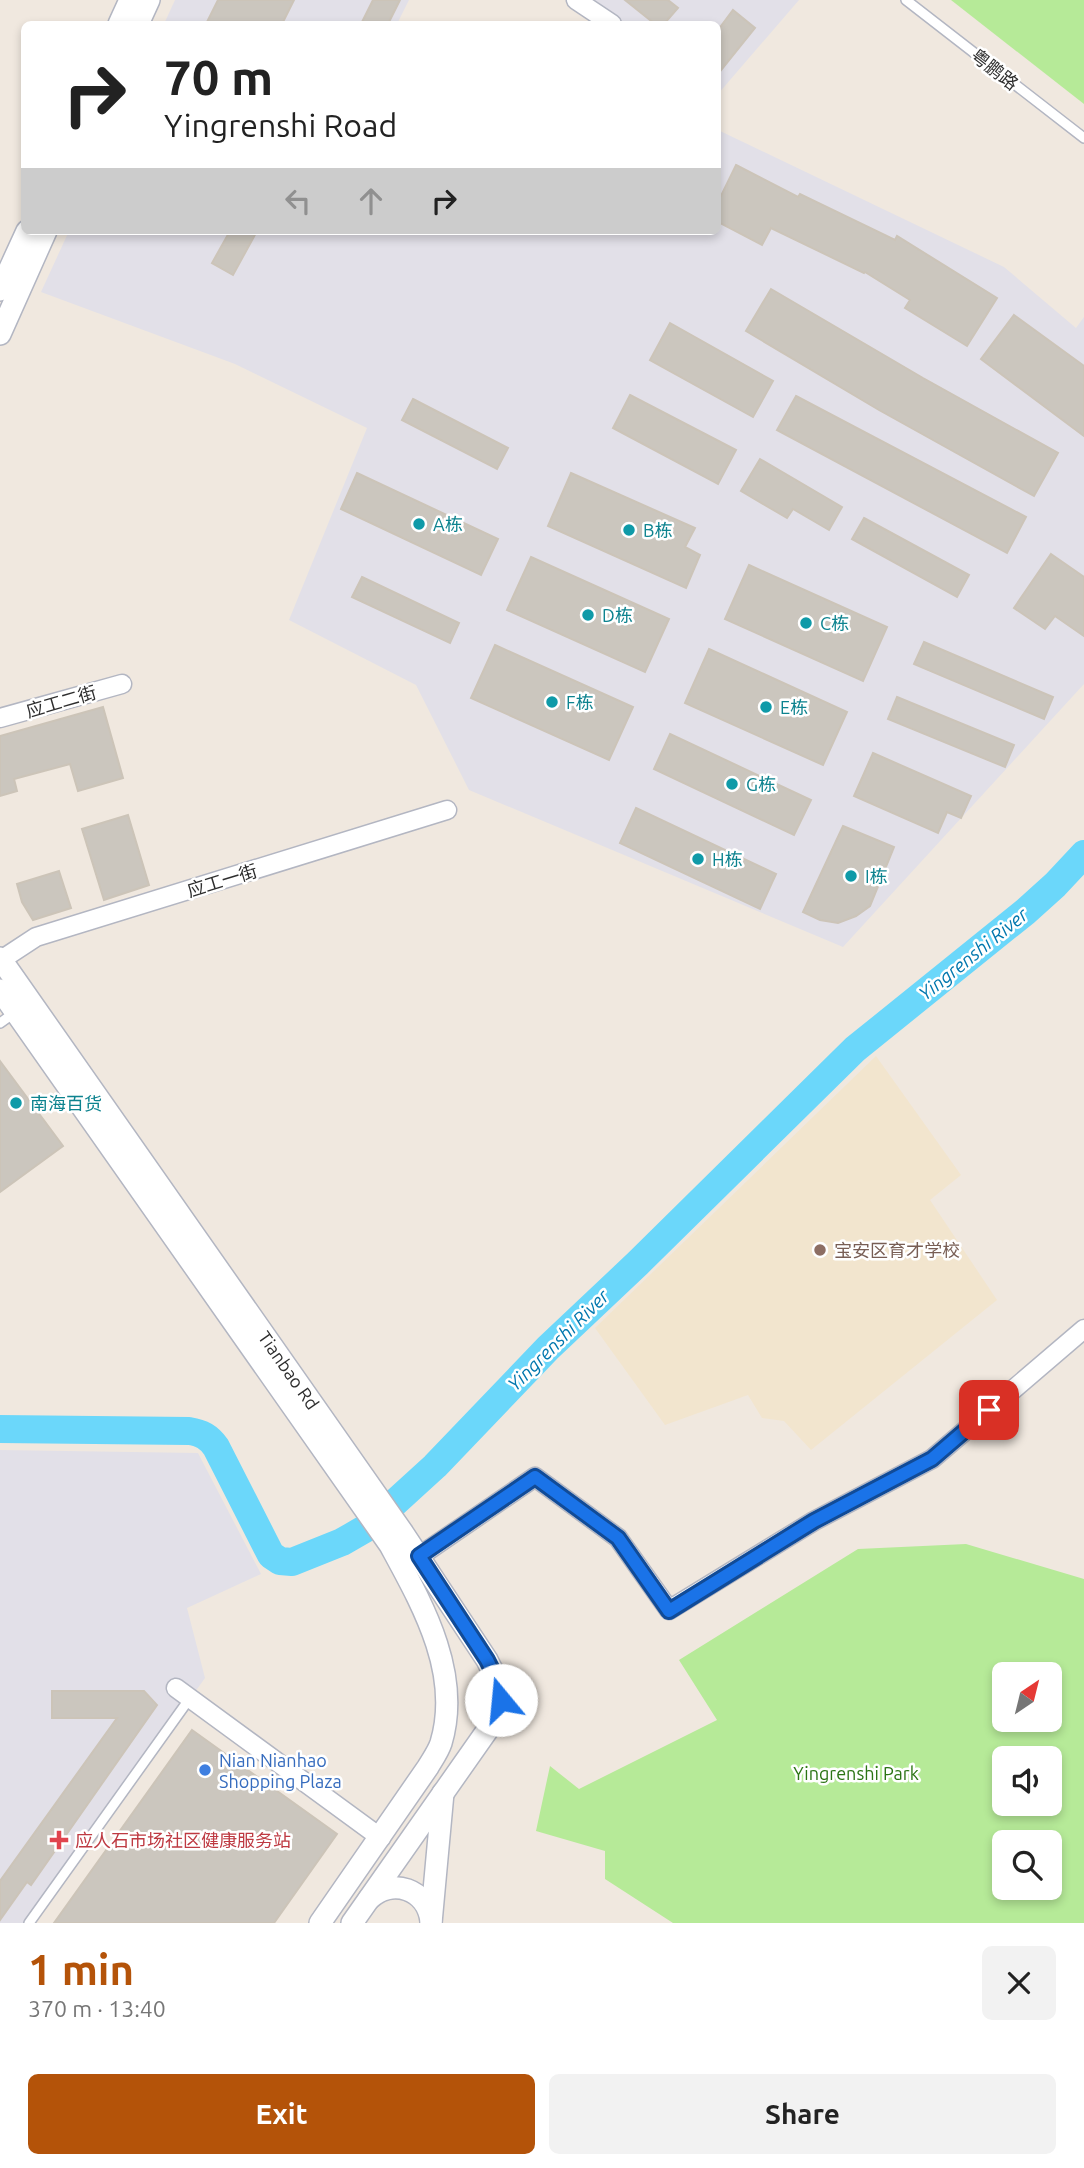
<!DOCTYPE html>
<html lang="en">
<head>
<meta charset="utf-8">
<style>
  body { margin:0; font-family:Ubuntu,"Noto Sans SC",sans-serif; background:#f2f2f2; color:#222; height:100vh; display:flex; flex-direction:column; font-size:26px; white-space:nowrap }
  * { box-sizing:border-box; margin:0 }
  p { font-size:23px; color:#767676 }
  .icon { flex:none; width:38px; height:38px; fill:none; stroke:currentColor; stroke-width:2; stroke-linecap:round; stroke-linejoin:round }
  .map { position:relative; height:1923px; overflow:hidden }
  .side { display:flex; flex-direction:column; background:#fff; flex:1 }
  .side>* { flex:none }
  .guide { position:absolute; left:21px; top:21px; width:700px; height:214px; border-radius:10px; box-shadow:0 4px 10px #0003; background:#fff; color:#222; overflow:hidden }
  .needle { width:46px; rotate:35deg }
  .tools { position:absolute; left:992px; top:1662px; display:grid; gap:14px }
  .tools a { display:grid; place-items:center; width:70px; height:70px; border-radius:10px; background:#fff; box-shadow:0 4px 10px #0003; font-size:35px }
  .pin { position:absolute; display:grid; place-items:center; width:60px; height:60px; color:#fff; margin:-30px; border-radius:14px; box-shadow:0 4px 10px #0006 }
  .me { position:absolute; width:77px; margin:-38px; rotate:343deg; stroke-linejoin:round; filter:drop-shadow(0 0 5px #0008) }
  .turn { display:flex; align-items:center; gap:24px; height:147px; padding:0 28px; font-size:32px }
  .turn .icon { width:91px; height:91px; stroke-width:2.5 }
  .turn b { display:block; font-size:49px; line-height:60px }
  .lanes { display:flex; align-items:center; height:66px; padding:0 28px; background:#0003; justify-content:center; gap:35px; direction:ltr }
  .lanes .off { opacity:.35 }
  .round { display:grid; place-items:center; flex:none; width:74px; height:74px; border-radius:10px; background:#f2f2f2 }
  .overview { display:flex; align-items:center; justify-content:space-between; height:119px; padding:0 28px }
  h1 { font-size:42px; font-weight:700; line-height:52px; color:#b45309 }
  .primary-button { display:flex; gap:14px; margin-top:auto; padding:14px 28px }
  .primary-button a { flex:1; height:80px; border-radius:10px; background:#b45309; color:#fff; font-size:28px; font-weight:700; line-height:80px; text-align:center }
  .primary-button a+a { background:#f2f2f2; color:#222 }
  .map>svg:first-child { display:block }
</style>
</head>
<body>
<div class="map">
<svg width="1084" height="1923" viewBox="0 0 1084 1923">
  <rect width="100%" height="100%" fill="#f0e8df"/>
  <g fill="#e2e0e8">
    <polygon points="175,0 409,0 397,24 164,24"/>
    <polygon points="582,0 799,0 718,94 718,24 622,24"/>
    <polygon points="718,130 1004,267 1076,328 1084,317 1084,684 843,947 469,790 416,685 289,620 367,428 235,364 41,292 69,231 718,231"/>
    <polygon points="0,1450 198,1453 261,1574 187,1608 205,1678 29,1923 0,1923"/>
  </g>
  <polygon fill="#f2e5ce" points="876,1056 961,1175 930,1200 997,1300 811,1450 784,1421 762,1418 748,1395 665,1425 595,1328"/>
  <g fill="#b6ea98" fill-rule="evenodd">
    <polygon points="951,0 1084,0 1084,104"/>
    <path d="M966,1544L1084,1579V1923H673L605,1879V1851L536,1831L550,1766L579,1789L717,1720L679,1660L858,1549ZM1004,1675H1050V1720H1004ZM1004,1759H1050V1804H1004ZM1004,1843H1050V1888H1004Z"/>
  </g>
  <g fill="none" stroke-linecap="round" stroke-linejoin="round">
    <path stroke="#6bd7fa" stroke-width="28" d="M0,1429L189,1431C202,1433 209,1437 216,1447L271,1555L280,1561L292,1562L342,1542L368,1527L435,1466L548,1348L638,1263L855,1049L1025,912L1055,885L1084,854"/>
  </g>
  <g fill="#cbc6be" stroke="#ccc4b8" stroke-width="2">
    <polygon points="218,0 294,0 282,24 206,24"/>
    <polygon points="373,0 400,0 388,24 361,24"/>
    <polygon points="625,0 668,0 678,8 664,24 655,24"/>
    <polygon points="733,10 755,28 718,74 718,30"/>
    <polygon points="736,165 798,197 800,194 895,240 897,236 997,298 967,346 905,308 910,300 865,272 864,273 771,228 762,245 718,222 718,202"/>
    <polygon points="230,231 257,231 233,275 212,263"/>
    <polygon points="771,289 923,378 1058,453 1034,496 879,410 746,331"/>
    <polygon points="1014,315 1084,366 1084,436 981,359"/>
    <polygon points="670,323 773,381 753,417 650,360"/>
    <polygon points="630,395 736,450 718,484 613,428"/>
    <polygon points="796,396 1026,517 1007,553 777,430"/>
    <polygon points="413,399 508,448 497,469 402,420"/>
    <polygon points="760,459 842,507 829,530 793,509 787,518 741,491"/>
    <polygon points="357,473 498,539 481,575 341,509"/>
    <polygon points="571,473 695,528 685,547 700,555 686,588 548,526"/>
    <polygon points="864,518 969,575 957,597 852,539"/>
    <polygon points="1051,554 1084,577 1084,636 1055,616 1045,629 1014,608"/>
    <polygon points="531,557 669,619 645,672 507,610"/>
    <polygon points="749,565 887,627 863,681 725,619"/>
    <polygon points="362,577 459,623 450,643 352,597"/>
    <polygon points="924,642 1053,697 1044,719 914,664"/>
    <polygon points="495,645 633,707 609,760 471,698"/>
    <polygon points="709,649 847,712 823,765 685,703"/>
    <polygon points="897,697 1014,745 1005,767 888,719"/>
    <polygon points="103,707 123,778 78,791 70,764 14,779 17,791 0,796 0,736"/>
    <polygon points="670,734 811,800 794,835 654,769"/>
    <polygon points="873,753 971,796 961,818 947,812 938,833 854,796"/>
    <polygon points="636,808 776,874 760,909 620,843"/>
    <polygon points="128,815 149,885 104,900 82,829"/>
    <polygon points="843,826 894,847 870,906 856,916 838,923 820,920 803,912"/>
    <polygon points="59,871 71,908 33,920 22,902 17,884"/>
    <polygon points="0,1061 63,1146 0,1192"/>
    <polygon points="52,1691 144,1691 157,1705 31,1885 27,1882 0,1920 0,1881 117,1718 52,1718"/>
    <polygon points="192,1730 337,1834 274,1923 54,1923"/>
  </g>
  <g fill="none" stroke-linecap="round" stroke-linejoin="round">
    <defs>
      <g id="service">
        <polyline points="906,0 1084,138"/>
        <polyline points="0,1023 14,1013"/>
        <polyline points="29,1923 190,1698"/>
      </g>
      <g id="minor">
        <polyline points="576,0 612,24"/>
        <polyline points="0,718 122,684"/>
        <polyline points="1,960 36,937 447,810"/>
        <polyline points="408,1564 535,1477 618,1538 669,1610 814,1521 932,1459 1084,1329"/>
        <polyline points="176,1688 381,1838"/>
      </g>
      <g id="tertiary">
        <polyline points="119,24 130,0"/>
        <polyline points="138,24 149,0"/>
        <polyline points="0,290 27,231"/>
        <polyline points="0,334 46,231"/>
        <polyline points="0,958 403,1533 487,1660 498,1682 501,1700 498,1715 352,1923"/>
        <path d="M0,990L390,1545C422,1604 462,1673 441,1743C438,1752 432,1760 428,1767L320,1923"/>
        <path d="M369,1899C392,1877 427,1889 431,1921"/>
        <polyline points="431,1923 443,1793"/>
      </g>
    </defs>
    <use href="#service" stroke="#b3b6c2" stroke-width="12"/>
    <use href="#minor" stroke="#b3b6c2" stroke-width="21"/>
    <use href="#tertiary" stroke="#b3b6c2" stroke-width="24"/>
    <use href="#service" stroke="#fff" stroke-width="9"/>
    <use href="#minor" stroke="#fff" stroke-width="18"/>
    <use href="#tertiary" stroke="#fff" stroke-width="21"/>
  </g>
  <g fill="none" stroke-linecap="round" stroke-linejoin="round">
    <defs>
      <polyline id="route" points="501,1700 498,1682 487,1660 419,1556 535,1477 618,1538 669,1611 814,1521 932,1459 989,1410"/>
    </defs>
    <use href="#route" stroke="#114b97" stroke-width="18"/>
    <use href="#route" stroke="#1a73e8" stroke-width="12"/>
  </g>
  <g fill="#0f9aa8" stroke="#fff" stroke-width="2.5">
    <circle cx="419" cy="524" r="7"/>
    <circle cx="629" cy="530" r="7"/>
    <circle cx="588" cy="615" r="7"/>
    <circle cx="806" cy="623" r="7"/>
    <circle cx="552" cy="702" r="7"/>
    <circle cx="766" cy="707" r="7"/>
    <circle cx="732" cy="784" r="7"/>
    <circle cx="698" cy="859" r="7"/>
    <circle cx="851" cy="876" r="7"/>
    <circle cx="16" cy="1103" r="7"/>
  </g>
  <circle fill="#8d6e63" stroke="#fff" stroke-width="2.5" cx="820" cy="1250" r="7"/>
  <circle fill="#3f7fe0" stroke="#fff" stroke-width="2.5" cx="205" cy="1770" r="7"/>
  <path fill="#e0444e" stroke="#fff" stroke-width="2.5" d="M55.5 1829.5h7v7h7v7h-7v7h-7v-7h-7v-7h7z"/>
  <g text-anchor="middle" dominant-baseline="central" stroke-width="5" stroke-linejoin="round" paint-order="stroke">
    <g font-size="18" fill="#2e2e2e" stroke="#fff">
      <text transform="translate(995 69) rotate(38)">粤鹏路</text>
      <text transform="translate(61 701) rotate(-16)">应工二街</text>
      <text transform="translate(222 880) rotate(-17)">应工一街</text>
      <text transform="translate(289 1370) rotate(55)">Tianbao Rd</text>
    </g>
    <g font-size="18" fill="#0d838f" stroke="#fff" text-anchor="start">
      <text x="433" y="524">A栋</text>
      <text x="643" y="530">B栋</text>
      <text x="602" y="615">D栋</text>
      <text x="820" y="623">C栋</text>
      <text x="566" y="702">F栋</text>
      <text x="780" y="707">E栋</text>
      <text x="746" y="784">G栋</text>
      <text x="712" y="859">H栋</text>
      <text x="865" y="876">I栋</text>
      <text x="30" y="1103">南海百货</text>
    </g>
    <g font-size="18" fill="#785e54" stroke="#fff" text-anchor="start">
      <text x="834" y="1250">宝安区育才学校</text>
    </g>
    <g font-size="18" fill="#366cbe" stroke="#fff" text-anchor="start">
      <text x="219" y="1760">Nian Nianhao<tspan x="219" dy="21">Shopping Plaza</tspan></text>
    </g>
    <g font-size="18" fill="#2b7414" stroke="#fff">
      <text x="856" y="1773">Yingrenshi Park</text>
    </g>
    <g font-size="18" fill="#be3a42" stroke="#fff" text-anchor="start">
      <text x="75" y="1840">应人石市场社区健康服务站</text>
    </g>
    <g font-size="19" font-style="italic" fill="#0177ae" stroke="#fff">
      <text transform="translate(973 954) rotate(-39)">Yingrenshi River</text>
      <text transform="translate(558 1340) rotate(-45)">Yingrenshi River</text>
    </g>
  </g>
</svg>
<div class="tools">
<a><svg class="needle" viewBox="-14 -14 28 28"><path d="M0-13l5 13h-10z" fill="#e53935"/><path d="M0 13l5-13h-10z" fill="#767676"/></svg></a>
<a><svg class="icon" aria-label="sound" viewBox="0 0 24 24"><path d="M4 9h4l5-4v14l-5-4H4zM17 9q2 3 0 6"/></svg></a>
<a><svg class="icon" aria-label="search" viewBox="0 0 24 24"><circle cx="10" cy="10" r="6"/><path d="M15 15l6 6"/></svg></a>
</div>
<div class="pin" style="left:989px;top:1410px;background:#d93025"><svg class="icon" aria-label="arrive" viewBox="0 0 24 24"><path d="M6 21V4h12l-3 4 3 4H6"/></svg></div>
<svg class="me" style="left:501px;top:1700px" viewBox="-20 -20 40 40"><circle r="19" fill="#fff"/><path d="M0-13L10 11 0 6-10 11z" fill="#1a73e8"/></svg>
<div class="guide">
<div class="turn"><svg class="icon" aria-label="right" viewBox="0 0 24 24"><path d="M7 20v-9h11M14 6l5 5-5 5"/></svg><div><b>70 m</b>Yingrenshi Road</div></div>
<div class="lanes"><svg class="icon off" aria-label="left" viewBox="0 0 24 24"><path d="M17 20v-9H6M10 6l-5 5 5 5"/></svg><svg class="icon off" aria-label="ahead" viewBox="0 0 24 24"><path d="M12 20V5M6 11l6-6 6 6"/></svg><svg class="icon" aria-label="right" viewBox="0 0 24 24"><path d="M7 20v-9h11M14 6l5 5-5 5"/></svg></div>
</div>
</div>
<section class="side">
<div class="overview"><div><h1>1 min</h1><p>370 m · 13:40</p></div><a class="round"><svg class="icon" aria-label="close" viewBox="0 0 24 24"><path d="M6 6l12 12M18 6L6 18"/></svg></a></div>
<div class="primary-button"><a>Exit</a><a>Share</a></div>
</section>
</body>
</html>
